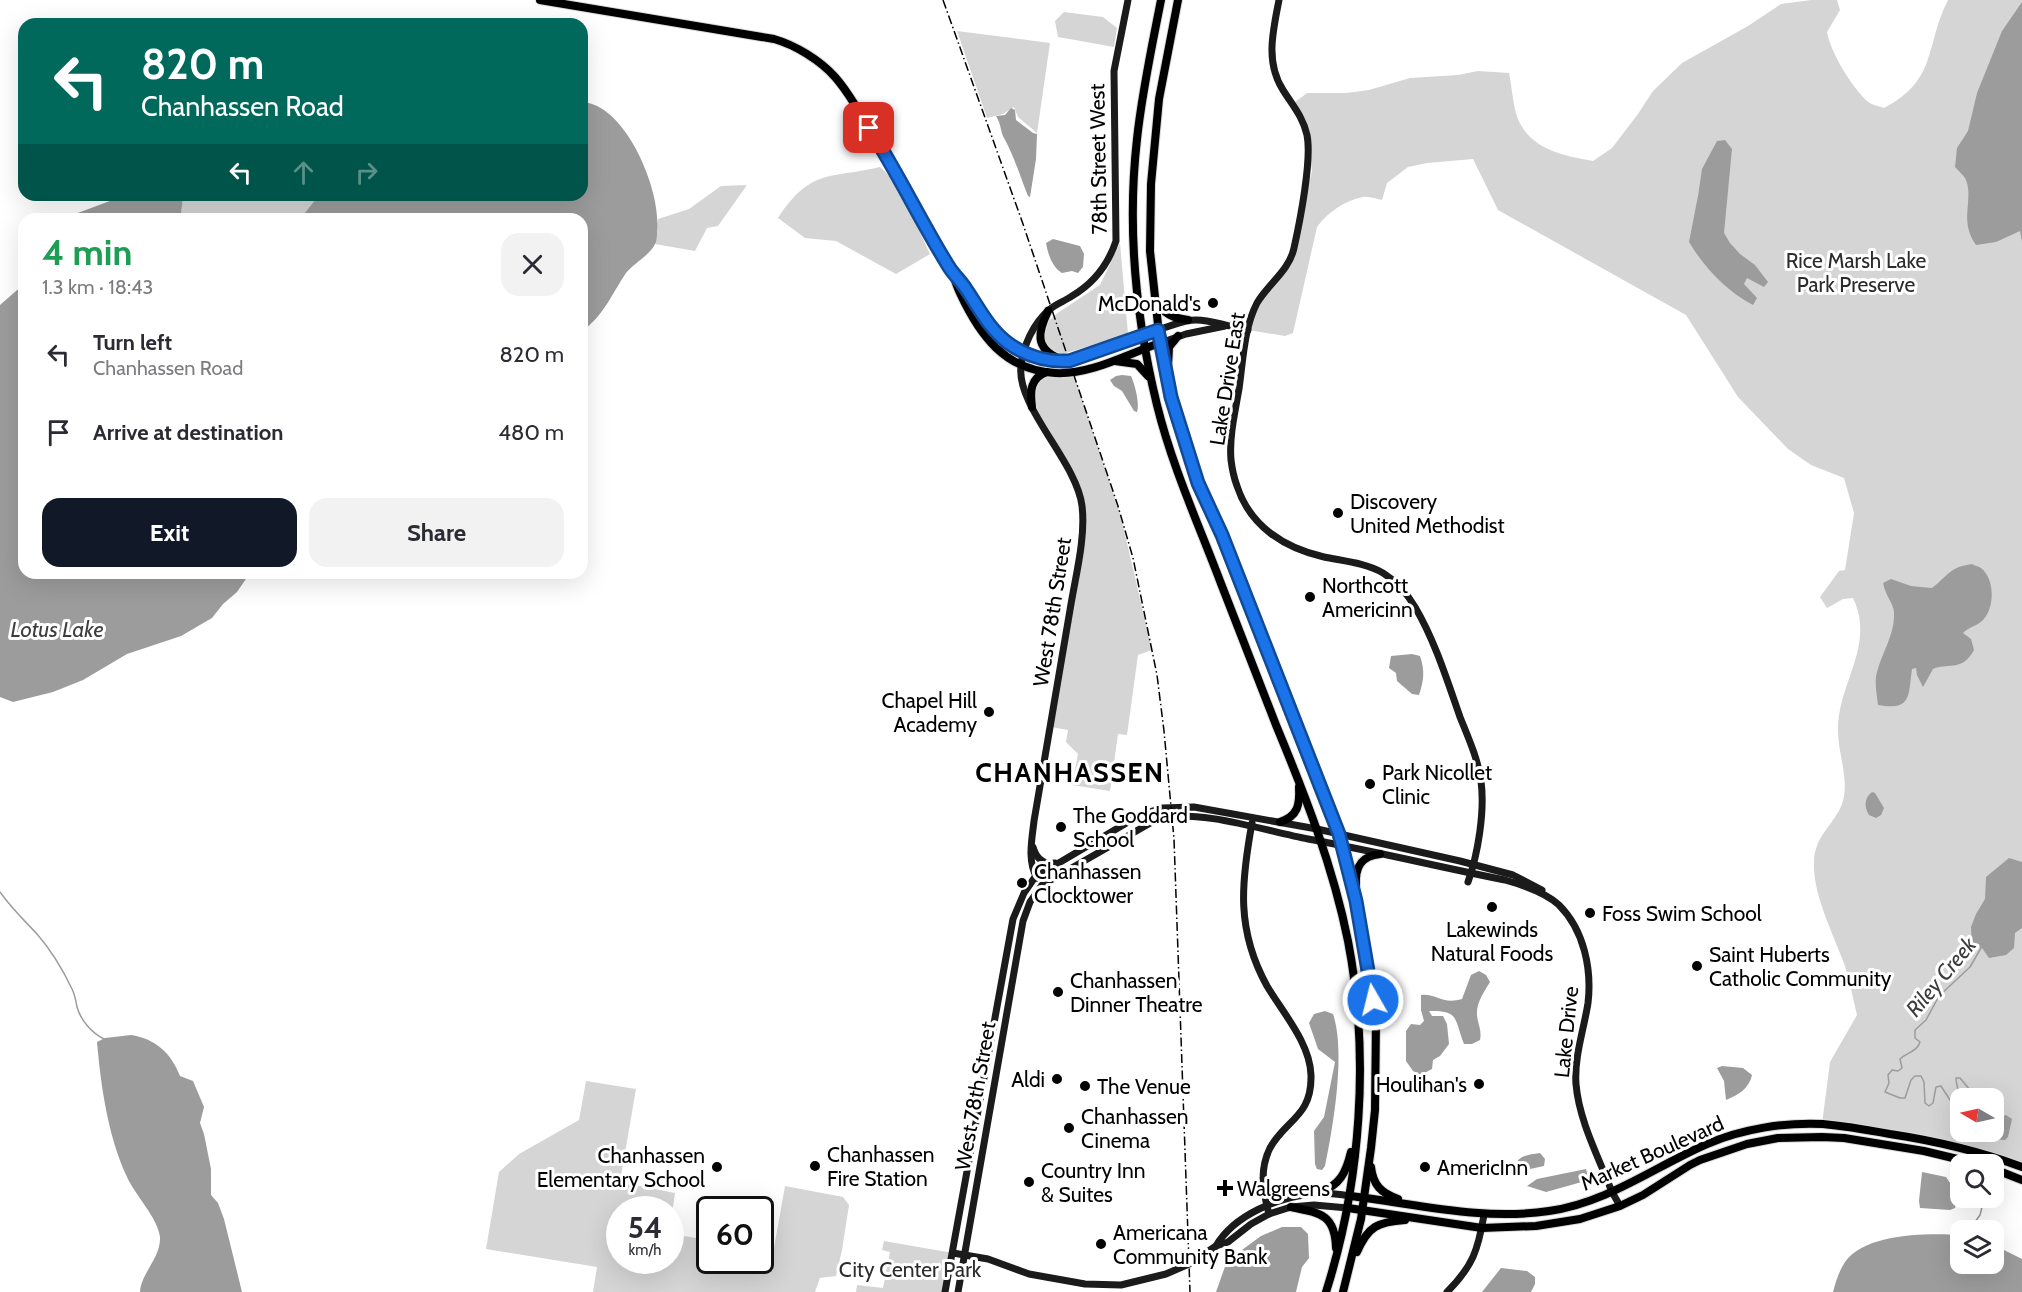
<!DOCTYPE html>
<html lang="en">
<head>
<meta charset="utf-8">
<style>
  body { margin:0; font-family:Cabin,sans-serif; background:#f2f2f3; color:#2b2b33; height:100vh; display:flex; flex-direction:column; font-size:22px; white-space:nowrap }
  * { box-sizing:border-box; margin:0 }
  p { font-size:20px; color:#7c7c81 }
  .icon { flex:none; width:33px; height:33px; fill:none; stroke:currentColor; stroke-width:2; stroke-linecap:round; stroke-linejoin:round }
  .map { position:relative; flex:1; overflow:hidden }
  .details { position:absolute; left:18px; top:213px; width:570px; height:366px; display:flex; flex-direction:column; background:#fff; border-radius:18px; box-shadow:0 6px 24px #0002 }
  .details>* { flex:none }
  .banner { position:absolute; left:18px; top:18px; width:570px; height:183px; border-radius:18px; box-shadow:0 6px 24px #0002; background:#00695c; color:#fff; overflow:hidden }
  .needle { width:39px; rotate:279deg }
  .buttons { position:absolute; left:1950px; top:1088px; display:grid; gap:12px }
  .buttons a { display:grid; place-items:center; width:54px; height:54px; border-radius:12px; background:#fff; box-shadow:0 6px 24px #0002; font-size:30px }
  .speed { position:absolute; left:606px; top:1196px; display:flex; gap:12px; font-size:30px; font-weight:700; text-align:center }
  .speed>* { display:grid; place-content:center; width:78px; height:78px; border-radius:50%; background:#fff; box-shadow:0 6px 24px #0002; line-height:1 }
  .speed small { font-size:15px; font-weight:400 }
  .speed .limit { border:3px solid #111; border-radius:9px; background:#fff; color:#111 }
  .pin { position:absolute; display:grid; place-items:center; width:51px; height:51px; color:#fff; margin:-26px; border-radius:12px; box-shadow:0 3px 9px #0006 }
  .me { position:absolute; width:66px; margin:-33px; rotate:352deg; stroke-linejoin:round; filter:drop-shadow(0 0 4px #0008) }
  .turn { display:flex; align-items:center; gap:21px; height:126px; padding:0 24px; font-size:27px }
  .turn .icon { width:78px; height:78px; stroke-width:2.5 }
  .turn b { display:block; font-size:42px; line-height:51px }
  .lanes { display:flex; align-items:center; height:57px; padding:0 24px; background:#0003; justify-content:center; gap:30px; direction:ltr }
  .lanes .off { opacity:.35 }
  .round { display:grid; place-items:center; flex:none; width:63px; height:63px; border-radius:18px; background:#f2f2f3 }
  .headline { display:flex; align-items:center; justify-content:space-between; height:102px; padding:0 24px }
  h1 { font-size:36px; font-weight:800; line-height:45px; color:#1e9e55 }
  .cta { display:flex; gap:12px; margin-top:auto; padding:12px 24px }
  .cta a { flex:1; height:69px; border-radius:18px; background:#111827; color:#fff; font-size:24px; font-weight:800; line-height:69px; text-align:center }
  .cta a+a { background:#f2f2f3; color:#2b2b33 }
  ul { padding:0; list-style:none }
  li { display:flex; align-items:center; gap:18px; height:78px; padding:0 24px }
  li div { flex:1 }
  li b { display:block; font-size:22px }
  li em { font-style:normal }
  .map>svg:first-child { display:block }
</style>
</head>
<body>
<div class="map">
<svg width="2022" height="1292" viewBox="0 0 2022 1292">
  <rect width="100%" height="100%" fill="#fff"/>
  <g fill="#d5d5d5" fill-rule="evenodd">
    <path d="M1811,0H1837L1840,10L1827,32C1831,53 1851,86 1867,101C1871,105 1879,106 1884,108C1938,80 1925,45 1948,0H2022V1167L1971,1150L1822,1124L1830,1062L1857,1015C1853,999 1850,982 1845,966C1834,935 1812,894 1814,861C1815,835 1834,825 1842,804C1850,781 1838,754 1838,731C1837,684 1876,646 1853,598L1843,599L1827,608L1820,597L1839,571L1845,570L1854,513L1844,478L1811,465L1788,449L1738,397L1686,315L1498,210L1473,159L1427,163L1408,167L1387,183L1382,200C1376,199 1369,196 1363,197C1344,201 1328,212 1317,227L1293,333L1285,336L1248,330L1265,292L1282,273L1297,231L1312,171L1305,126L1295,102L1307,93H1346L1369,90L1410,78L1458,75L1478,71L1509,73C1512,87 1513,107 1518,119C1531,150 1564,156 1593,161L1612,148L1638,114L1653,91L1682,63L1748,26L1781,4ZM1960,1098H1994V1131H1960Z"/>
    <polygon points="1064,12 1103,17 1117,28 1114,47 1058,37 1055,21"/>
    <polygon points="957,31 1050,43 1037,133 1018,117 1014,107 1003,114 987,118"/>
    <path d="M880,167C898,180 920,233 930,254L896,274L836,241L805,238L778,218C811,168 829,179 880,167Z"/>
    <polygon points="747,185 718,226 707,228 695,251 655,244 658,219 689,209 721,186"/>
    <polygon points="178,195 319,195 300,219 185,219 181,213 183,198"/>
    <polygon points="1120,243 1128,334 1063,354 1050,350 1040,340 1046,323 1059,312 1100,285"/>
    <polygon points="1047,372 1073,372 1120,513 1152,650 1138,655 1127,735 1118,734 1110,791 1072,785 1078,754 1066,742 1068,730 1051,727 1084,518 1078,487 1032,407 1035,379"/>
    <polygon points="586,1081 636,1089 620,1182 675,1193 671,1221 670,1209 620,1209 620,1260 670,1260 671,1234 709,1240 710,1260 760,1260 761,1246 774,1248 785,1186 843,1197 849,1205 842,1250 836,1276 820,1278 815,1292 593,1292 597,1267 486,1249 499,1172 519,1154 579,1120"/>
    <polygon points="884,1241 953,1253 946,1292 856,1292 857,1285 883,1288 890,1252 882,1250"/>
  </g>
  <g fill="#9c9c9c">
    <path d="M2022,2V241L2020,231L1996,242L1976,245C1958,220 1975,198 1965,178C1962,174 1958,170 1955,167L1957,148L1968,131L1977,93L2002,31Z"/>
    <path d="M582,102C626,104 662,192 657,231C657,234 657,241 655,244C651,254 633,264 626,273C613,292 603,317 582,331V219H300L319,195H582Z"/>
    <path d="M1011,108L1015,110L1016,120L1033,133L1037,134L1036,159L1030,197L1028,196C1020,176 1014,156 1004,138C1000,131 1002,126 996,116L1005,115Z"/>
    <path d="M1725,140L1732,149L1724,233L1730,243L1740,254L1755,265L1768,282L1764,287L1747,278L1744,284L1757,298L1753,305C1726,291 1704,267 1689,242L1698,196L1702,169L1717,141Z"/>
    <polygon points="126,195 178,195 183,198 181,213 185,219 66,219 75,214"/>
    <path d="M1053,239L1080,246L1084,254L1083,267L1078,273L1072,271L1062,273C1052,267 1048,254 1046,243Z"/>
    <polygon points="24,284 24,573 250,573 237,592 223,604 212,618 181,636 127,654 83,680 53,692 13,702 0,697 0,305"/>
    <path d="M1122,375L1131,376C1135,385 1140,404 1137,412L1134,411L1122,391L1114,386L1110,380L1116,376Z"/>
    <path d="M1972,564C1975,566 1978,566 1981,568C1995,579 1995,608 1983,620C1977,626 1969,627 1963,633L1971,639L1974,650C1962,672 1951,662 1933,669L1923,687L1917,675L1916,668L1912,669C1908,696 1912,711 1878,705C1877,696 1875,685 1876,677C1880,655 1895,636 1894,613C1894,604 1885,595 1883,583L1891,579L1911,586L1932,588C1948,576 1949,567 1972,564Z"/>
    <path d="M1412,654L1420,656C1425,671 1424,680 1419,695L1412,694L1397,681L1396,673L1389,668L1391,656Z"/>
    <path d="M1872,792L1875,793L1884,808L1881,815L1876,818L1869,815C1864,807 1864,798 1872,792Z"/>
    <polygon points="2009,858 2022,862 2022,928 2015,933 2014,948 2006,955 1989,958 1982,948 1972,946 1971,927 1976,914 1985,899 1986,877"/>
    <path d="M1479,971L1486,975L1490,982C1484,992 1476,1003 1477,1015C1478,1025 1482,1030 1480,1040L1472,1044H1464C1454,1018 1459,1010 1429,1011L1432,1016H1443L1447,1024L1449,1044L1440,1056L1433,1060L1432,1069L1421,1075L1413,1071L1406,1061V1031L1411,1024L1420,1025L1424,1021L1421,1010V995C1436,993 1442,1005 1462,999L1471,975Z"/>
    <path d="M1325,1011L1333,1014C1346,1052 1333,1127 1325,1166L1322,1170L1317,1169L1315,1164L1314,1131L1324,1117L1335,1062L1318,1049L1309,1023L1314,1014Z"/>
    <path d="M131,1035C156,1039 171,1053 180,1076L193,1081L204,1107L200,1123L204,1134L211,1169V1195L218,1203L224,1219L242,1292H140C141,1273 161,1258 160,1237C158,1218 135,1195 127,1177C108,1136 101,1087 97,1042L105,1038Z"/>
    <path d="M1722,1066L1743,1068L1752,1075C1749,1089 1738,1095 1726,1100L1724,1081L1717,1068Z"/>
    <polygon points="2006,1115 2012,1119 2008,1137 2005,1140 1991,1139 1987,1134 1988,1131 1994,1131 1994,1119"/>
    <path d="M1540,1153L1545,1159L1544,1166L1516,1172L1513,1168C1519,1155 1527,1155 1540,1153Z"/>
    <polygon points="1586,1169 1589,1180 1546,1192 1527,1186 1537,1179"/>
    <polygon points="1922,1172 1946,1177 1958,1195 1955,1208 1950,1210 1920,1208 1919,1201"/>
    <polygon points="1282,1227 1301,1227 1308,1234 1309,1258 1302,1267 1296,1292 1216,1292 1227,1261 1261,1236"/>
    <path d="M1960,1235V1263H1994V1245L2022,1259V1292H1833C1836,1281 1839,1271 1845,1262C1865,1233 1929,1233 1960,1235Z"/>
    <polygon points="1501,1268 1527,1271 1535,1277 1535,1284 1531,1292 1482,1292"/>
  </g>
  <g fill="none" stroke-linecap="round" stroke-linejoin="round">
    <g stroke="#9c9c9c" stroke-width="1.5">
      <path d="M0,892C11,908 24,920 37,934C51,950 63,970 72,989C75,995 76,1001 77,1007C81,1021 92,1033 104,1039"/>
      <path d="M1981,948L1970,967L1939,996L1926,1020L1915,1030V1038L1920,1042C1917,1052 1907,1052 1900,1059L1902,1068L1898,1071L1892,1070L1888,1075L1889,1083L1885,1092L1900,1098H1905L1911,1080L1915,1076H1921L1924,1082L1925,1103L1929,1106L1933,1103L1936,1087L1941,1086L1950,1100L1955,1103L1959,1100C1960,1092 1956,1086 1956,1078H1960L1970,1090L1981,1092L1982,1098"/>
      <polyline points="1970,1133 1971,1131"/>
      <polyline points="1969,1230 1980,1215 1983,1203 1980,1197"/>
    </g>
    <defs>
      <g id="primary">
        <path d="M540,0L774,39C795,45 820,60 835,77C845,88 853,102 861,114C876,139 891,163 905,189C919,215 936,241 950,268C954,276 956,285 960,293C980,336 1005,370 1055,373C1091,375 1127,354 1160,343"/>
        <path d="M1161,0C1152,46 1142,92 1137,139C1127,227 1136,319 1157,405C1172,466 1198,523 1220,581C1239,629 1257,677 1276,725C1305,795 1333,866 1348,941C1370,1055 1361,1182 1326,1292"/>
        <polyline points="1178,0 1159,99 1151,184 1150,251 1160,343 1171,397 1198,483 1222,535 1339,834 1356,901 1376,1020 1375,1110 1371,1148 1361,1219 1343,1292"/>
        <path d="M955,274C970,291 979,313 994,330C1043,387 1102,350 1158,330"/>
        <path d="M1156,300C1163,314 1173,318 1188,320"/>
        <path d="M1048,311C1038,332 1034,348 1060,359"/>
        <polyline points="1115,361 1137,364 1148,376"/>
        <polyline points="1168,366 1169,347 1178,336"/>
        <path d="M1032,407C1030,391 1030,378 1047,372"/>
        <path d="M1280,822C1298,816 1300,805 1299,787"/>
        <path d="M1356,885C1355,867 1361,856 1380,854"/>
        <path d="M1371,1167C1373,1185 1381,1193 1398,1199"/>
        <polyline points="1994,1169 2022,1180"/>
        <path d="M1319,1193C1340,1185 1346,1173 1351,1152"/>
        <path d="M1350,1196C1417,1204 1482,1221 1549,1211C1607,1203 1654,1167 1707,1144C1742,1129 1785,1122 1823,1124C1845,1126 1868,1130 1890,1134C1936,1141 1979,1151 2022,1167"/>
        <path d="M1291,1207C1320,1213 1335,1214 1336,1248"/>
        <polyline points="1348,1208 1482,1228 1536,1226 1580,1219 1620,1206 1643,1195 1690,1165 1700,1160 1747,1144 1778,1138 1822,1137 1844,1138 1924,1151 1978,1164"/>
        <path d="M1357,1252C1368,1226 1378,1222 1405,1220"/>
      </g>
    </defs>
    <use href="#primary" stroke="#dbdbdb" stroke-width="10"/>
    <g stroke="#1b1b1b" stroke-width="7">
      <path d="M1279,0C1273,31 1265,62 1283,90C1293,106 1303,117 1307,135C1312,160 1300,221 1294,248C1289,271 1269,283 1257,303C1244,328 1243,361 1239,389C1235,412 1229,437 1231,460C1232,468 1234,478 1237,486C1250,526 1284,548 1324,557C1343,561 1366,563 1383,573C1396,581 1408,595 1415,607C1435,641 1447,680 1460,717C1468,737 1478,759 1481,781C1485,811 1478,854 1468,882"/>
      <path d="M1158,330C1167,327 1177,323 1186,321C1206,317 1228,327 1248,330"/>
      <polyline points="1160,343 1186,334 1225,326"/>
      <path d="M1252,823C1241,883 1236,930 1267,986C1283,1013 1310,1043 1311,1075C1312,1117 1286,1119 1270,1148C1259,1170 1263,1192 1269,1214"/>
      <path d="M1033,847C1036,858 1043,865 1055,863"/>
      <path d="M1037,878C1027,861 1032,839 1034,821C1046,750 1058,680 1070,610C1075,578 1086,538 1082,506C1077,462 1016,407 1021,366C1023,346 1033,324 1049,310C1055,304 1065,301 1072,296C1094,283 1108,265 1116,241L1114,71L1128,0"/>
      <path d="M1216,1246C1234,1215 1278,1197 1313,1194C1325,1192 1338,1194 1350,1196"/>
      <polyline points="953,1253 988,1259 1029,1274 1085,1284 1121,1285 1166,1274 1189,1264 1216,1246 1228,1242 1251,1224 1269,1214 1291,1207 1314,1205 1348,1208"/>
      <polyline points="945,1292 1013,919 1024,893 1035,877 1140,815 1162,808 1194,807 1317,829 1460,861 1513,875 1542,890"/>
      <path d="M958,1292L1023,921L1030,902L1042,885L1159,818C1200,809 1266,831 1308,839C1374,851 1439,867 1505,880C1523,885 1545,892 1559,905C1584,930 1592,969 1588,1003C1584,1029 1574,1057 1576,1084C1579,1121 1599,1158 1612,1192L1620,1206"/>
      <path d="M1447,1292C1473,1266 1478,1250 1484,1215"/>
    </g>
    <use href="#primary" stroke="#000" stroke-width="8"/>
    <polyline stroke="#000" stroke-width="1.5" stroke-dasharray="9 3 1.5 3" stroke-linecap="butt" points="943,0 1023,224 1118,506 1133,558 1157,675 1164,731 1174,839 1190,1292"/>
  </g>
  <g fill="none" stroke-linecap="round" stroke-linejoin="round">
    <defs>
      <path id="route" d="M869,128C898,173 921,222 949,267C954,275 961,281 966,289C979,308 989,329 1008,343C1026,356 1047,362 1069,361L1158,330L1171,397L1198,483L1222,535L1339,834L1356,901L1373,1000"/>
    </defs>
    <use href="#route" stroke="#114b97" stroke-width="15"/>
    <use href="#route" stroke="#1a73e8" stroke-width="10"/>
  </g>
  <g fill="#000" stroke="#fff" stroke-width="2">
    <circle cx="1213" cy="303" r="6"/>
    <circle cx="1338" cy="513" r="6"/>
    <circle cx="1310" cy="597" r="6"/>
    <circle cx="989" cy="712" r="6"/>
    <circle cx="1370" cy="784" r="6"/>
    <circle cx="1061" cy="827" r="6"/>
    <circle cx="1022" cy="883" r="6"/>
    <circle cx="1492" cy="907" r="6"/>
    <circle cx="1590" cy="913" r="6"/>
    <circle cx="1697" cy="966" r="6"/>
    <circle cx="1058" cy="992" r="6"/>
    <circle cx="1057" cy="1079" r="6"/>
    <circle cx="1479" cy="1084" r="6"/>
    <circle cx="1085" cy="1086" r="6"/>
    <circle cx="1069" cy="1128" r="6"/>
    <circle cx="815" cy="1166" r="6"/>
    <circle cx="717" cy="1167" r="6"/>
    <circle cx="1425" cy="1167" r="6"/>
    <circle cx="1029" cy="1182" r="6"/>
    <path d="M1222 1179h6v6h6v6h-6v6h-6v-6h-6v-6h6z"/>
    <circle cx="1101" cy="1244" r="6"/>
  </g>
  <g text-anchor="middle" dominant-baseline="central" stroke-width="6" stroke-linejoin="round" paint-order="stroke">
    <g font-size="21" fill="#000" stroke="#fff">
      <text transform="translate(1098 159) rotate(-91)">78th Street West</text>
      <text transform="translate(1227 379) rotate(-81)">Lake Drive East</text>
      <text transform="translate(1052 612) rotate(-81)">West 78th Street</text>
      <text transform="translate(1566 1032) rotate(-84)">Lake Drive</text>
      <text transform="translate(975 1096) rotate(-80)">West 78th Street</text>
      <text transform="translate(1652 1153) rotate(-24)">Market Boulevard</text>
    </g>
    <g font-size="21" fill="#2c2c2c" stroke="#fff">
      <text x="1856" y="260">Rice Marsh Lake<tspan x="1856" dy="24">Park Preserve</tspan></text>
      <text x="910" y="1269">City Center Park</text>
    </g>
    <g font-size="21" fill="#000" stroke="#fff" text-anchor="start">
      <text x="1201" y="303" text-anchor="end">McDonald's</text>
      <text x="1350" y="501">Discovery<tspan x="1350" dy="24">United Methodist</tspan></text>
      <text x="1322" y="585">Northcott<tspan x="1322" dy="24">Americinn</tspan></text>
      <text x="977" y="700" text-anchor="end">Chapel Hill<tspan x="977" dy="24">Academy</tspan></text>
      <text x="1382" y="772">Park Nicollet<tspan x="1382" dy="24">Clinic</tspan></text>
      <text x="1073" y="815">The Goddard<tspan x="1073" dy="24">School</tspan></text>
      <text x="1034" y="871">Chanhassen<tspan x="1034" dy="24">Clocktower</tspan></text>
      <text x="1602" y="913">Foss Swim School</text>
      <text x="1492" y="929" text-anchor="middle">Lakewinds<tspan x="1492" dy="24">Natural Foods</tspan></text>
      <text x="1709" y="954">Saint Huberts<tspan x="1709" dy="24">Catholic Community</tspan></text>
      <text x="1070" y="980">Chanhassen<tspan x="1070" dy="24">Dinner Theatre</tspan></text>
      <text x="1045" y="1079" text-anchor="end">Aldi</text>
      <text x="1467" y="1084" text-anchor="end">Houlihan's</text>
      <text x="1097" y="1086">The Venue</text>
      <text x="1081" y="1116">Chanhassen<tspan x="1081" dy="24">Cinema</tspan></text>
      <text x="827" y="1154">Chanhassen<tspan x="827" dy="24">Fire Station</tspan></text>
      <text x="705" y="1155" text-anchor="end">Chanhassen<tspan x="705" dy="24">Elementary School</tspan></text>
      <text x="1437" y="1167">AmericInn</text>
      <text x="1041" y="1170">Country Inn<tspan x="1041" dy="24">&amp; Suites</tspan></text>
      <text x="1237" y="1188">Walgreens</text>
      <text x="1113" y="1232">Americana<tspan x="1113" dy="24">Community Bank</tspan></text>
    </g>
    <g font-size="22" font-style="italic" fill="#3d3d3d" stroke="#fff">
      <text x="57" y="629">Lotus Lake</text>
      <text transform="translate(1941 977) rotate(-50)">Riley Creek</text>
    </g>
    <g font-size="27" font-weight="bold" letter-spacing="1.5" fill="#000" stroke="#fff">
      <text x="1070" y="772">CHANHASSEN</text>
    </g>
  </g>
</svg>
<div class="buttons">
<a><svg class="needle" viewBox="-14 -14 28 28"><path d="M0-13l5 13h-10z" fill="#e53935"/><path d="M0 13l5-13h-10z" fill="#7c7c81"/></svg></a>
<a><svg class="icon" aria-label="search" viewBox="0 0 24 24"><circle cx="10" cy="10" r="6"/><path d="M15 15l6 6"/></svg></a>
<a><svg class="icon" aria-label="layers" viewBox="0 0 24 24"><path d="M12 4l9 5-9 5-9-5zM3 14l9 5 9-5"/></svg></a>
</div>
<div class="speed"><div>54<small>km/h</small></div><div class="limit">60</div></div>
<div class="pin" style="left:869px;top:128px;background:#d93025"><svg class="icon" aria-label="arrive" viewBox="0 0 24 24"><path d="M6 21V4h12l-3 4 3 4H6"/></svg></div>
<svg class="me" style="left:1373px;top:1000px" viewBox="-20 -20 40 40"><circle r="17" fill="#1a73e8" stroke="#fff" stroke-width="3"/><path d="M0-11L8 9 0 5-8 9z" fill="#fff"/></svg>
<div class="banner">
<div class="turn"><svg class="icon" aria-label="left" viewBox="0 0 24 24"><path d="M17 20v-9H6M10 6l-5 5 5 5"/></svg><div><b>820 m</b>Chanhassen Road</div></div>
<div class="lanes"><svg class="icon" aria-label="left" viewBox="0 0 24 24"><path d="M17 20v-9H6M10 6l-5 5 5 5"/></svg><svg class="icon off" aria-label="ahead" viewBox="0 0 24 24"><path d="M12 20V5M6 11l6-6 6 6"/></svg><svg class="icon off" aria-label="right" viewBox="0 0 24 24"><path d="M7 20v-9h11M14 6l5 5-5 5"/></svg></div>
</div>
<section class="details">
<div class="headline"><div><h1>4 min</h1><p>1.3 km · 18:43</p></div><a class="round"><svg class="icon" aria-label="close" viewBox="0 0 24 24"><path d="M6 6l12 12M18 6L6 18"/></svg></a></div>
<ul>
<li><svg class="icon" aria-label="left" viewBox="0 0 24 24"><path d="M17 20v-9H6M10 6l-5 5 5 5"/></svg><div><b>Turn left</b><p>Chanhassen Road</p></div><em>820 m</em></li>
<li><svg class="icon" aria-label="arrive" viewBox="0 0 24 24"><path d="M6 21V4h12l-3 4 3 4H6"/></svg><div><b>Arrive at destination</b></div><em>480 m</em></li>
</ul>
<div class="cta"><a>Exit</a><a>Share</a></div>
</section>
</div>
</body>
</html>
